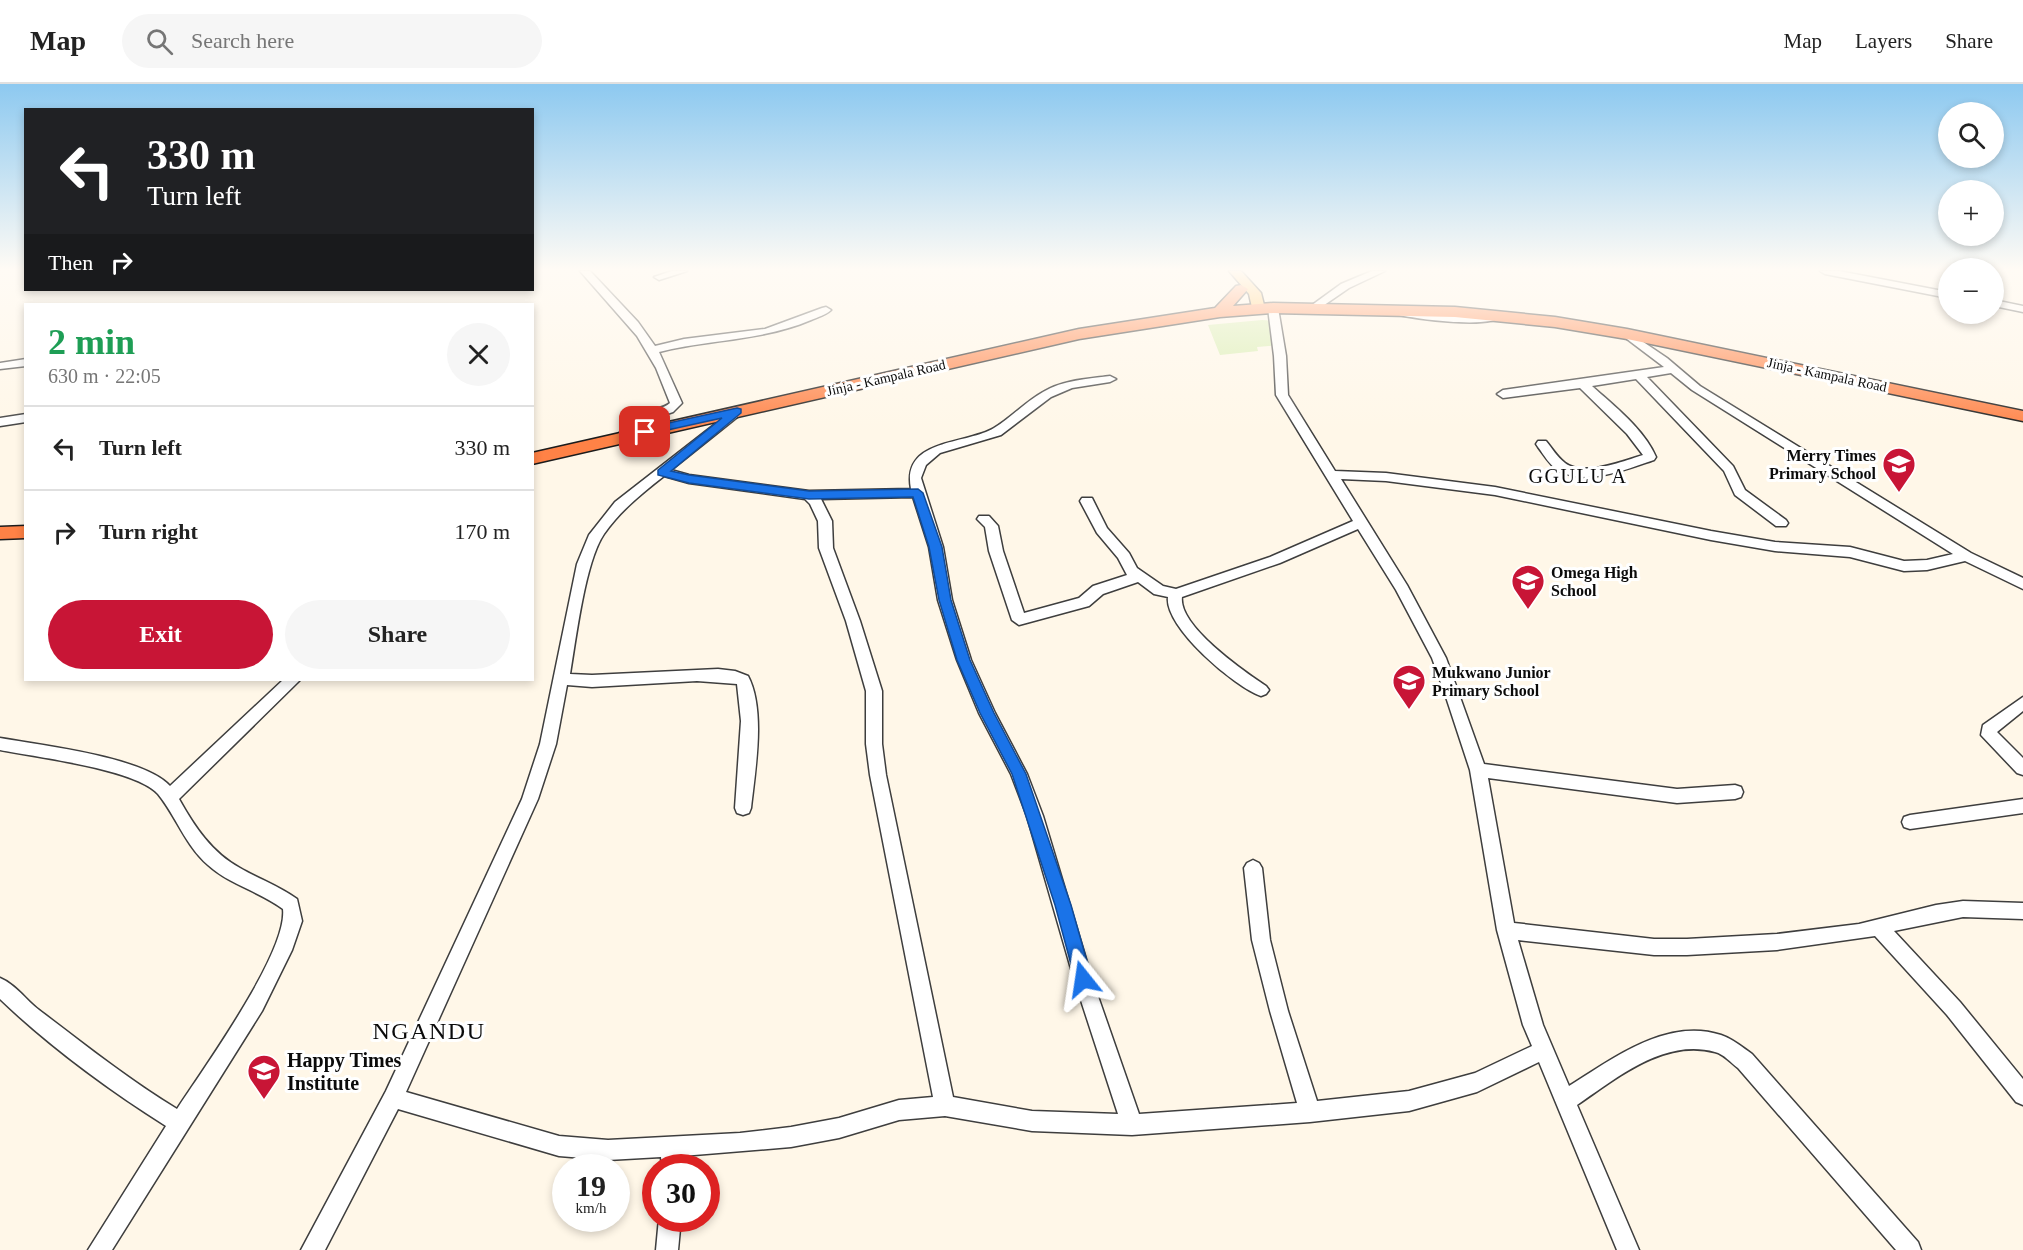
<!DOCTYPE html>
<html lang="en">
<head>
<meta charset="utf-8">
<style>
  body { margin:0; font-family:"Times New Roman",serif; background:#f6f6f6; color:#222; height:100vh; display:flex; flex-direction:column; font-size:22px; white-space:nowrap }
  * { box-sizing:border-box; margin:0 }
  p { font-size:20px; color:#767676 }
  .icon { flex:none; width:33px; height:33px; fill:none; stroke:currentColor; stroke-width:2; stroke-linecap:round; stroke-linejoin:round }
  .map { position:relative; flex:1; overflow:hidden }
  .sheet { position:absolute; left:24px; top:219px; width:510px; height:378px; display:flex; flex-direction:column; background:#fff; border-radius:0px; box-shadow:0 3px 9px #0003 }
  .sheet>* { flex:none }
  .guide { position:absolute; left:24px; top:24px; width:510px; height:183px; border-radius:0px; box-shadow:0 3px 9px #0003; background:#202124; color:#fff; overflow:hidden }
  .controls { position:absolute; left:1938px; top:18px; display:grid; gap:12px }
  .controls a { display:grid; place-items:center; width:66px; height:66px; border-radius:50%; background:#fff; box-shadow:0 3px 9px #0003; font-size:30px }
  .speed { position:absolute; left:552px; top:1070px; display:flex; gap:12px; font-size:30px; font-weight:700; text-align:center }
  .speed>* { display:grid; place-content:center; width:78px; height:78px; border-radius:50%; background:#fff; box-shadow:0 3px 9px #0003; line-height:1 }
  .speed small { font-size:15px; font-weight:400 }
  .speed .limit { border:9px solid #d22; background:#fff; color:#111 }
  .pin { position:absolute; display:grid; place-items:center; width:51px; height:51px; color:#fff; margin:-26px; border-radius:12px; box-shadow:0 3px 9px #0006 }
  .me { position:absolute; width:66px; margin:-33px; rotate:345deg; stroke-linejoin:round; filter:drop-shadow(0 0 4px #0008) }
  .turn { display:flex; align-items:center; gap:21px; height:126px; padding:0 24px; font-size:27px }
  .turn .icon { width:78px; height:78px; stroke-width:2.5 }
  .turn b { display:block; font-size:42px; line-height:51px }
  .then { display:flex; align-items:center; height:57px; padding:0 24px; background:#0003; gap:12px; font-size:22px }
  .round { display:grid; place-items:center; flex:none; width:63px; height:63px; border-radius:32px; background:#f6f6f6 }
  .headline { display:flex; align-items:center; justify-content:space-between; height:102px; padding:0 24px }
  h1 { font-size:36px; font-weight:800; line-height:45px; color:#1e9e55 }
  .action { display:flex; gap:12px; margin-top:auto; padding:12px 24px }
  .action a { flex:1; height:69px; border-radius:36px; background:#c81536; color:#fff; font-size:24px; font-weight:800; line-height:69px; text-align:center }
  .action a+a { background:#f6f6f6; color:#222 }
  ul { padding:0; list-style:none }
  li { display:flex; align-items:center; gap:18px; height:84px; padding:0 24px; border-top:2px solid #e0e0e0 }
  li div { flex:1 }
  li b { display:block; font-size:22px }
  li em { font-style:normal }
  header { display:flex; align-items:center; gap:36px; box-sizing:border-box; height:84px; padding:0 30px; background:#fff; border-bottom:2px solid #e0e0e0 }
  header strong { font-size:28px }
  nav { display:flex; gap:33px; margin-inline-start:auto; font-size:21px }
  .search { width:420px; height:54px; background:#f6f6f6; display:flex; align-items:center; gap:15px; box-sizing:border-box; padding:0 21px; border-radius:33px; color:#767676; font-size:22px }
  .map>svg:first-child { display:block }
</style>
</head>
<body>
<header>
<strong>Map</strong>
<div class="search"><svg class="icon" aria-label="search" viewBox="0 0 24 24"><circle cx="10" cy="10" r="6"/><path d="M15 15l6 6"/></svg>Search here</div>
<nav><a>Map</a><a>Layers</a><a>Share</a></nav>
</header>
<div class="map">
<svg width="2023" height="1166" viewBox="0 0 2023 1166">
  <rect width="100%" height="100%" fill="#fff7e8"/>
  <polygon fill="#d7edae" points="1262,236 1276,237 1279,261 1257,263 1258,267 1220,271 1208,241"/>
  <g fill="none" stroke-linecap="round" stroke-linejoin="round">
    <defs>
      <g id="minor">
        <path d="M580,187H590L638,238L655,262L684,255L765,245L822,224L826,223L831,226C826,231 818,233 811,236C762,257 709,255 659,268L682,319L673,328L649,336L622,357L616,353C624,343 635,332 647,328C655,324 663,325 670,319L656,284L637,252Z"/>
        <polygon points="672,187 687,187 659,196 654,193"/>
        <polygon points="1372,187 1385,187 1349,204 1317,226 1309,226 1308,224 1341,200"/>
        <polygon points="1820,187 1839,187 1948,208 1948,214 1825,190"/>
        <polygon points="1994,216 2023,222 2023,228 1994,222"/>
        <path d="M1273,221L1278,224L1286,272L1288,311L1335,387L1386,389L1495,403L1711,447L1775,458L1850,463L1904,477L1927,476L1953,470L1692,306L1671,289L1647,293L1733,382L1745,406L1786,436L1788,439L1786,442H1776L1735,411L1724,387L1636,295L1592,302C1614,322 1644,345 1656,373L1654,376C1627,385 1588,402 1559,387C1550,382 1544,371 1538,363L1536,360L1538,357H1546C1552,364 1557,373 1565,379C1583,393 1624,377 1643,371L1627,350L1580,304L1503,314L1497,310L1503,306L1664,283L1623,252L1621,250L1627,247L1667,274L1700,302L1971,469L2023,494V505L1965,477L1927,486L1904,487L1850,473L1775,467L1711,456L1495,411L1386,397L1341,395L1407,501L1446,574L1484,680L1677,705L1735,701L1741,703L1743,708L1741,713L1735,715L1677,719L1488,694L1514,839L1654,855H1687L1777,850L1859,840L1936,821L1963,817L2023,819V835L1963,833L1894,847L1960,918L2023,995V1021L2016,1018L1947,931L1875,852L1777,866L1687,871H1654L1518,856L1543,941L1569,1002C1612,975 1667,933 1721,951C1733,955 1742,963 1752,970L1918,1158L1921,1166H1896L1738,984C1731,979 1724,970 1715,968C1664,954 1617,994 1577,1021L1639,1166H1617L1539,978L1477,1008L1409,1027L1310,1038L1132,1051L1032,1047L945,1032L899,1036L839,1054L791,1063L682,1072V1083H662L661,1073L608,1076L559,1072L398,1025L325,1166H301L386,1007L522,715L540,660L577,480L589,451L615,418L737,323L743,327L741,330L671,386L689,391L809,407L911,405C901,354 966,361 994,344C1011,334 1025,318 1043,308C1063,296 1087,295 1110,292L1116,295L1110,298L1072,304L1051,313L1001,351L940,369L926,381L921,394L943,463L952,516L971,576L995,629L1027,690L1043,732L1092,895L1139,1030L1297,1019L1270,927L1252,856L1244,784L1247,779L1253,776L1259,779L1262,784L1270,856L1288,927L1317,1017L1409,1007L1475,989L1532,962L1523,941L1497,846L1470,686L1446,613L1432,574L1396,506L1358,445L1280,479L1182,513C1178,542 1245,588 1266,602L1269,606L1266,610L1261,612C1235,603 1164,543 1168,513L1154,510L1138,498L1103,510L1089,522L1019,541L1012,536L989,467L985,443L977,435L979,432H989L998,442L1003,467L1024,529L1079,514L1093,502L1127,491L1118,474L1097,449L1080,417L1082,414H1092L1107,444L1129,469L1137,484L1163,502L1176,505L1270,473L1353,437L1276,311L1274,272L1268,224ZM664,392L689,399L805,415L810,420L818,437L819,464L846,537L866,607V660L870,691L933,1013L899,1016L839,1034L791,1043L740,1049L608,1056L559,1052L406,1008L538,715L556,660L567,601L592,603L697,597L737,600L741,637L735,724L737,729L743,731L749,729L751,724C755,687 766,626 748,592L735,587L718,585L592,591L570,590C576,555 585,478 604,450C620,427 641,410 664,392ZM913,413L929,463L938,516L957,576L979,629L1011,690L1027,732L1074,895L1118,1030L1032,1027L953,1013L886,691L882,660V607L860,537L833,464L832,437L821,415Z"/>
        <path d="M1398,225C1424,230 1451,233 1478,231C1486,230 1498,227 1504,232C1488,245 1416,235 1394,230L1393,228Z"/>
        <polygon points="26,275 26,282 0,285 0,279"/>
        <polygon points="26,330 26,338 0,342 0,334"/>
        <path d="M283,596H300L179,715C194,742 212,769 240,784C259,795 279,802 297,815L302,837L292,866L262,927L112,1166H88L166,1042C109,1006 49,962 0,915V894C15,900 26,916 39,926C84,960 129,996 177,1025C203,985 288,868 283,825C259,807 230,801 208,781C185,761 176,732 158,710C136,685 35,673 0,666V654C40,661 144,673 170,702Z"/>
        <polygon points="2023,613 2023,627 1997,648 2023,674 2023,691 2017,689 1981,651 1983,641"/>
        <polygon points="2023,715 2023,729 1910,745 1904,743 1902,738 1904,733 1910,731"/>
        <polygon points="659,1134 681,1134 678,1166 656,1166"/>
      </g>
      <polygon id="major" points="1229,187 1241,187 1261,209 1265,225 1263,228 1253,228 1249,210"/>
      <g id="highway">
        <polygon points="1241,201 1248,205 1233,222 1273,219 1455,223 1555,233 1627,245 2023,327 2023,337 1627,255 1555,243 1455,233 1273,229 1220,233 1079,255 532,380 532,369 1079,245 1215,224 1236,202"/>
        <polygon points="26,442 26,454 0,455 0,443"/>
      </g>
    </defs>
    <use href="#minor" stroke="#3e3e3e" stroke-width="3"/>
    <use href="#major" stroke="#1c1c1c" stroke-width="3"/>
    <use href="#highway" stroke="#1c1c1c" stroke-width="3"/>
    <use href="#minor" fill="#fff" fill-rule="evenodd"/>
    <use href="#major" fill="#ffc058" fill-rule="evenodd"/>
    <use href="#highway" fill="#ff8246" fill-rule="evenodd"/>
  </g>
  <linearGradient id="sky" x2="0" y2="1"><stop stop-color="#8dc9f0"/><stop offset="0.53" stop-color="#fffbf5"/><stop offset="1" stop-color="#fffbf5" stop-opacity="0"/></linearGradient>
  <rect width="2023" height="350" fill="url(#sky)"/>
  <polygon fill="#1a73e8" stroke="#114b97" stroke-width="1.5" points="737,324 741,325 741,329 671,387 689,391 809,407 918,405 923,409 942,463 951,516 970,576 994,629 1026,690 1071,821 1092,895 1089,901 1083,903 1077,901 1075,895 1055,821 1012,690 980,629 957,576 939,516 929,463 913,413 809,415 689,399 658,391 658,386 722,334 645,351 641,350 641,345"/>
  <defs>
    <symbol id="school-pin" viewBox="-11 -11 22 30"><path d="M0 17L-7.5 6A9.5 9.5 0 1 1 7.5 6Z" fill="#c81536" stroke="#fff"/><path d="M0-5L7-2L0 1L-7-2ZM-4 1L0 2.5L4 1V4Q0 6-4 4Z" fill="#fff"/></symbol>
  </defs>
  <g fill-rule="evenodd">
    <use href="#school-pin" x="1880" y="361" width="38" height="52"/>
    <use href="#school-pin" x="1509" y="478" width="38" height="52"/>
    <use href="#school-pin" x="1390" y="578" width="38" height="52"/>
    <use href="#school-pin" x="245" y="968" width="38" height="52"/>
  </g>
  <g text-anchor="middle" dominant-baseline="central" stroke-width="6" stroke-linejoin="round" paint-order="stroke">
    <g font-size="14" fill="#0b0b0b" stroke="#fff">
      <text transform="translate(1827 291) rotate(12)">Jinja - Kampala Road</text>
      <text transform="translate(886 294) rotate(-13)">Jinja - Kampala Road</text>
    </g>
    <g font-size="16" font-weight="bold" fill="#0b0b0b" stroke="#fff" text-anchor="start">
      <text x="1876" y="371" text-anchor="end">Merry Times<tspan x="1876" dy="18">Primary School</tspan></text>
      <text x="1551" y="488">Omega High<tspan x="1551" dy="18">School</tspan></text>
      <text x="1432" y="588">Mukwano Junior<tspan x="1432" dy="18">Primary School</tspan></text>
    </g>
    <g font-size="20" letter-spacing="1.5" fill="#0b0b0b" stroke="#fff">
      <text x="1578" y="392">GGULU A</text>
    </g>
    <g font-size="20" font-weight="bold" fill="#0b0b0b" stroke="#fff" text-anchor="start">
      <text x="287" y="976">Happy Times<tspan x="287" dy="23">Institute</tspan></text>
    </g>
    <g font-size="24" letter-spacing="1.5" fill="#0b0b0b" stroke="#fff">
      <text x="429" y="947">NGANDU</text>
    </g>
  </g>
</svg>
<div class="controls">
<a><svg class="icon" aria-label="search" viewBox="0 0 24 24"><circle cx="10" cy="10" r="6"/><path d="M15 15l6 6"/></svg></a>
<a>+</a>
<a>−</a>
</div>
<div class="speed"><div>19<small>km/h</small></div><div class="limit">30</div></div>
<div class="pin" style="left:645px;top:348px;background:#d93025"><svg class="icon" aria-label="arrive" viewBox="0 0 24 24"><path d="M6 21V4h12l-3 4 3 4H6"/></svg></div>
<svg class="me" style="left:1083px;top:895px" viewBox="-20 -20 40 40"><path d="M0-17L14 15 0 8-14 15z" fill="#1a73e8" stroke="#fff" stroke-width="4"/></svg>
<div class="guide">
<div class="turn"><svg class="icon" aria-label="left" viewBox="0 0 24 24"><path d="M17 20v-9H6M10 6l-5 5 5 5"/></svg><div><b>330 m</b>Turn left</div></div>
<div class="then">Then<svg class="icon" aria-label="right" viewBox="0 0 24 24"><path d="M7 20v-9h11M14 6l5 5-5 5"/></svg></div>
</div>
<section class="sheet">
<div class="headline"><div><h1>2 min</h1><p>630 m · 22:05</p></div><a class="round"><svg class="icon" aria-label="close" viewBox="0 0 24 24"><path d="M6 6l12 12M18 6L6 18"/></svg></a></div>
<ul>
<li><svg class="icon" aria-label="left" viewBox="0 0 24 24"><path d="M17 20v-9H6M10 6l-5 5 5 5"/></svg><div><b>Turn left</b></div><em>330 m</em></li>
<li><svg class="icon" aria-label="right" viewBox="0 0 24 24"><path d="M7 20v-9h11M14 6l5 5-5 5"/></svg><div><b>Turn right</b></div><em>170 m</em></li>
</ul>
<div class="action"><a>Exit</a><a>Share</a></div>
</section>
</div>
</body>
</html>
